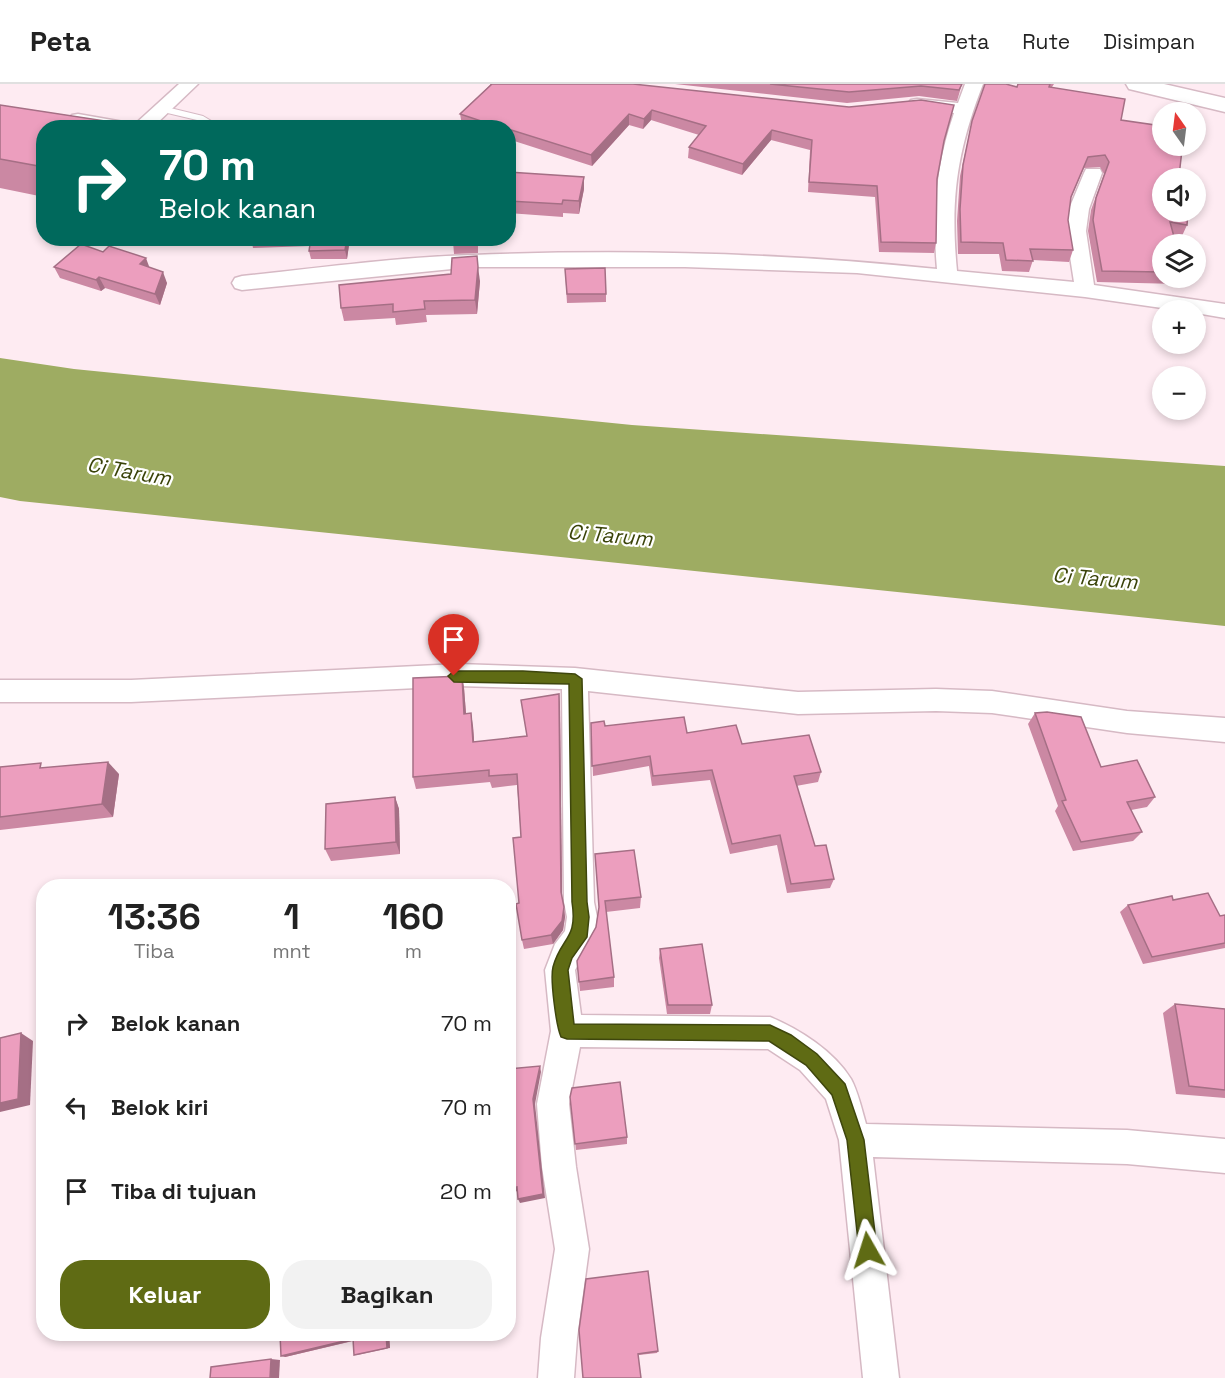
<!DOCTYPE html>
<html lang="id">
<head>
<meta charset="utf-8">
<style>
  body { margin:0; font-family:"Space Grotesk",sans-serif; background:#f2f2f2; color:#222; height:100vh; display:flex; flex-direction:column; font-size:22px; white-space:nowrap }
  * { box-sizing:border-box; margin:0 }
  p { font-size:20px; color:#767676 }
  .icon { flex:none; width:33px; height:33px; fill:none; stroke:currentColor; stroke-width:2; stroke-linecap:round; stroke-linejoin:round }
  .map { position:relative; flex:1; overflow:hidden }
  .details { position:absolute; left:36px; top:795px; width:480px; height:462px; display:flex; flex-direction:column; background:#fff; border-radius:24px; box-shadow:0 3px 9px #0003 }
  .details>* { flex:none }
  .banner { position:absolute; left:36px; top:36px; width:480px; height:126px; border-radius:24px; box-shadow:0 3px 9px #0003; background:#00695c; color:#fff; overflow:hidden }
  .needle { width:39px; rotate:346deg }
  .tools { position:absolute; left:1152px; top:18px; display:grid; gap:12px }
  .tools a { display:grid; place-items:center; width:54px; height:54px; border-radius:50%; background:#fff; box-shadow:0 3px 9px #0003; font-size:30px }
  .pin { position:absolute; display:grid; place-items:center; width:51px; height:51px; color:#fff; margin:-62px -26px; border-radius:50% 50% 50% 0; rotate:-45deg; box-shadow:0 0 6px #0007 }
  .pin .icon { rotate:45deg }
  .me { position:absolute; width:66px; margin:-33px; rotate:354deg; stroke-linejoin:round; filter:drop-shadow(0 0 4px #0008) }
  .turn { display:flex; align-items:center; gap:21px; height:126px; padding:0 24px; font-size:27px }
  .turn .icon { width:78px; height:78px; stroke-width:2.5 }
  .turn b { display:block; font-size:42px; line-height:51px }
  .eta { display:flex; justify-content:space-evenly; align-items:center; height:102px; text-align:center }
  .eta b { font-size:36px; font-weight:800; line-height:42px }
  .primary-button { display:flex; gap:12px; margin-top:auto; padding:12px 24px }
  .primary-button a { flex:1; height:69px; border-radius:24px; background:#5f6b14; color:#fff; font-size:24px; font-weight:800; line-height:69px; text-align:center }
  .primary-button a+a { background:#f2f2f2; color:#222 }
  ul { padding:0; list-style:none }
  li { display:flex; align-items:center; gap:18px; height:84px; padding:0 24px }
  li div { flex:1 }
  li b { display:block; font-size:22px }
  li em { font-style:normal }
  header { display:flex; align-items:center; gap:36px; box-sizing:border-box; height:84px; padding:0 30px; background:#fff; border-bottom:2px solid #e0e0e0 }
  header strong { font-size:28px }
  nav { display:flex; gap:33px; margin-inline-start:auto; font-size:21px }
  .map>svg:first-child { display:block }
</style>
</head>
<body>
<header>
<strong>Peta</strong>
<nav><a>Peta</a><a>Rute</a><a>Disimpan</a></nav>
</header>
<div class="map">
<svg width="1225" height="1294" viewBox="0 0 1225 1294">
  <rect width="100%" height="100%" fill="#feebf2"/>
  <polygon fill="#9eac62" points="0,274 74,285 632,341 1225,382 1225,542 20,417 0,413"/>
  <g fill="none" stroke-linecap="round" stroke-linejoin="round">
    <defs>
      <polygon id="service" points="162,22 203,32 223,44 211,44 197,36 159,27 159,23"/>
      <g id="minor">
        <polygon points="179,0 198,0 152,44 96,44 72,39 69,35 72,31 78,30 135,40"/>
        <path d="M965,0H983C957,67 950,115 957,187L1074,198L1066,147L1069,125L1084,89L1086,85H1100L1102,89L1089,125L1086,147L1094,201L1225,220V234L1196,229V226H1176L1085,213L857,189L685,183H472L242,206L235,204L232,199L235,194L242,192C319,184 396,173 473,171C627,165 784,169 937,185C932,130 936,81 954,29L911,24L908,20L911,16L917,15L958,19Z"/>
        <path d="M458,580L575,584L798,608L936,605L992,607L1127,627L1225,634V658L1127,649L992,629L936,627L798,630L588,607L594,818L597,833L594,853L575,886L581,931L770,933C799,945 834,967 851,995C858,1008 862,1026 866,1040L1127,1046L1225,1055V1089L1127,1080L873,1073L899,1294H863L839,1056L826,1015L800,986L768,965L580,963L569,1020L576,1083L589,1165L577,1254L574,1294H538L541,1254L555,1165L542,1083L537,1020L551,947L545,886L555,860L565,847L567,833L564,818L562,605L458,602L131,618H0V596H131Z"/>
      </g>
      <polygon id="tertiary" points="1126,0 1164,0 1225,14 1225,28 1129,5"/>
    </defs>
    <use href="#service" stroke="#d6b9c4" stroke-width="2"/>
    <use href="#minor" stroke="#d6b9c4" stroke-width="3"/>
    <use href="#tertiary" stroke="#d6b9c4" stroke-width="3"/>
    <use href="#service" fill="#fff" fill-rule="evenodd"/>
    <use href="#minor" fill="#fff" fill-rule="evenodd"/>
    <use href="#tertiary" fill="#fff" fill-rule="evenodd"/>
  </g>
  <g fill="#cb88a3">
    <polygon points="490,0 633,0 943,58 937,95 936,159 934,169 879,168 875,113 808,108 810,66 771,56 742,91 688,74 689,63 699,51 651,36 643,45 629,41 592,82 508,55 508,44 471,44 462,41 460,30 490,1"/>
    <polygon points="675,0 962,0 957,17 919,12 847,19"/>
    <polygon points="1018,0 1054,0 1052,3 1121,36 1179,92 1187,141 1182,152 1173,151 1162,160 1162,194 1181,194 1178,200 1097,198 1088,147 1091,126 1104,90 1100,83 1084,84 1071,114 1068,136 1073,166 1069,178 1033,176 1029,188 1002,187 999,170 958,170 957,137 960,92 972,37 1017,3"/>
    <polygon points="0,21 112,38 114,44 44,44 44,113 0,104"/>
    <polygon points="508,88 584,93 584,105 579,130 563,129 563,133 508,129"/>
    <polygon points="251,154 350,154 347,175 311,175 309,167 310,162 253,164"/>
    <polygon points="478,154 478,169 454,170 453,157"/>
    <polygon points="54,183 149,183 167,199 160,221 105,204 101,207 60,194"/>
    <polygon points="565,185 606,210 606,218 567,219"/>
    <polygon points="480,197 477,230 426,231 427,238 396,241 395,234 344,237 341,224"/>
    <polygon points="462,592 464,604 466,630 473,642 474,658 527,652 521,616 559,610 560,623 562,813 565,833 563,846 553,860 524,865 522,856 519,819 521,753 517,701 492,704 490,698 416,705 413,693"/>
    <polygon points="1035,629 1101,683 1155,713 1147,723 1131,726 1142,748 1133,757 1073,767 1055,727 1058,722 1028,640"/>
    <polygon points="591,639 605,642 687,649 742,660 821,688 818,698 796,702 815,762 834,795 830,804 787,809 777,761 730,770 710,696 652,702 649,682 593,692"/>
    <polygon points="0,683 46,684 119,690 113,733 0,746"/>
    <polygon points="395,713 399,725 400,770 331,777 325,765"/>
    <polygon points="595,770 641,813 640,824 606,828 614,893 614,903 580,907 577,877 596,843 599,825"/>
    <polygon points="1173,816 1220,832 1225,831 1225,864 1143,880 1120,828 1128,821"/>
    <polygon points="660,865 712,921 710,930 667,930 659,874"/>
    <polygon points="1175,920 1225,925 1225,1014 1176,1010 1163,929"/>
    <polygon points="570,1013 627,1053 627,1060 576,1066"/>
    <polygon points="579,1246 658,1267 657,1269 639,1271"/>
    <polygon points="280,1250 389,1250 390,1264 357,1271 354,1271 353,1257 285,1273"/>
  </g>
  <g fill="#a56f85">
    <polygon points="652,26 651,36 643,45 644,35"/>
    <polygon points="629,30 629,41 592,82 591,71"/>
    <polygon points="112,38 114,44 109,44"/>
    <polygon points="772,46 771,56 742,91 743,80"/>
    <polygon points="584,93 584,105 579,130 579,117"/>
    <polygon points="347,154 350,154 347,175 345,166"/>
    <polygon points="146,174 150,185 140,180"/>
    <polygon points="478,183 480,197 477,230 475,216"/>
    <polygon points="163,188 167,199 160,221 155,210"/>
    <polygon points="99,193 105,204 101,207 96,196"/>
    <polygon points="462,592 464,604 467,642 464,630"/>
    <polygon points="559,610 560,623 562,818 561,808"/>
    <polygon points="471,629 473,642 475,670 473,658"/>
    <polygon points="108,678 119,690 113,733 102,720"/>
    <polygon points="395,713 399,725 400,770 396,758"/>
    <polygon points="564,823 565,833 563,846 553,860 551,851"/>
    <polygon points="21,949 33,957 30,1021 0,1028 0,1019"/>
    <polygon points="540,982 541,988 535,1020 545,1114 520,1119 518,1115 533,1015"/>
    <polygon points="517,1103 518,1107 508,1109 508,1105"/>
    <polygon points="386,1250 389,1250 390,1264 387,1264"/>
    <polygon points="353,1255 356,1256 285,1273 281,1272"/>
    <polygon points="271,1275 280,1276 279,1294 270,1294"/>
  </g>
  <g fill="#ec9ebe" stroke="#a56f85" stroke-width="1.5">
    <polygon points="492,0 633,0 849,23 921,16 954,21 944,57 937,95 936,159 881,158 877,102 809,98 812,56 772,46 743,80 689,63 706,42 652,26 644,35 629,30 591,71 508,45 508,44 502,44 460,30"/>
    <polygon points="770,0 962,0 959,6 921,2 849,8"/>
    <polygon points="985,0 1006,0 1017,3 1018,0 1050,0 1049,3 1125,15 1121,36 1162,42 1162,62 1176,62 1176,65 1182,66 1179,92 1188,93 1188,94 1162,94 1162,128 1188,128 1187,141 1170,138 1176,160 1162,160 1162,188 1102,187 1093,136 1096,114 1109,78 1105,71 1088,73 1071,113 1068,136 1073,166 1030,165 1033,177 1006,176 1003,159 961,158 960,125 963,81 972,37"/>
    <polygon points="0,21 112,38 109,44 44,44 44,83 0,75"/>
    <polygon points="508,88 584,93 579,117 563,116 562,120 508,117"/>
    <polygon points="311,154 347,154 345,166 309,167"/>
    <polygon points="453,154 477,154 477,156 453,157"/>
    <polygon points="81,160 103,168 109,162 146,174 140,180 163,188 155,210 99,193 96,196 54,183"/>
    <polygon points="477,172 478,183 475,216 424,217 425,225 393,228 393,220 341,224 339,201 451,190 452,174"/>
    <polygon points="605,184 606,210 567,210 565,185"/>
    <polygon points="462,592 464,630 471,629 473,658 527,652 521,616 559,610 561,808 564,823 562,837 551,851 522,856 516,820 519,819 513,754 521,753 517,690 489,692 489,686 413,693 413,594"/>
    <polygon points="1047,628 1081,633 1101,683 1137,676 1155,713 1127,718 1142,748 1081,758 1062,717 1066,716 1035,629"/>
    <polygon points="684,633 687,649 736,641 742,660 809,651 821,688 794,692 815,762 826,761 834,795 791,800 780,751 732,760 712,686 653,692 650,672 592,682 591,639 604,637 605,642"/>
    <polygon points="108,678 102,720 0,733 0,683 41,679 40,684"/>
    <polygon points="395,713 396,758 325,765 326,720"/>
    <polygon points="634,766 641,813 605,817 614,893 579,898 577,877 596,843 599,823 595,770"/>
    <polygon points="1208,809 1220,832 1225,831 1225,859 1152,873 1128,821 1172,812 1173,816"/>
    <polygon points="702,860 712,921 668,921 660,865"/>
    <polygon points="1175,920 1225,925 1225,1006 1189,1002"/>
    <polygon points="21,949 18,1015 0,1019 0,954"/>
    <polygon points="540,982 533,1015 543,1110 518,1115 517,1103 508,1105 508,985"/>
    <polygon points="620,998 627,1053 575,1060 570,1013 572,1004"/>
    <polygon points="648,1187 658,1267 638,1270 641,1294 583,1294 579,1246 586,1195"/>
    <polygon points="280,1250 386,1250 387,1264 354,1271 353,1255 281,1272"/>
    <polygon points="271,1275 270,1294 210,1294 211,1283"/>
  </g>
  <path fill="#5f6b14" stroke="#3e460d" stroke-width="1.5" d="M454,587H523L575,590L582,595L587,818L589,833L587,853L572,874L568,886L574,940L770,941L791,951L817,970L845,1000L864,1056L877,1166L874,1172L868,1174L862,1172L859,1166L847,1056L832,1011L806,981L769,957L567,955L561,953C556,941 550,895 553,883C561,853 578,856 572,818L569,600L454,598L448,592Z"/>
  <g text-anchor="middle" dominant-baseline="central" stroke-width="4.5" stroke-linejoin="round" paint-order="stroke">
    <g font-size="21" font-style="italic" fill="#3a4309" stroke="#fff">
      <text transform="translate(129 387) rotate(10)">Ci Tarum</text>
      <text transform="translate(610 451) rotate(5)">Ci Tarum</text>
      <text transform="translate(1095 494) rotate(5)">Ci Tarum</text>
    </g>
  </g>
</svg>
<div class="tools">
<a><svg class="needle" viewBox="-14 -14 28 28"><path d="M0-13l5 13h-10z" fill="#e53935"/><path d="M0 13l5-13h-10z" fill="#767676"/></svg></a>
<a><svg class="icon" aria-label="sound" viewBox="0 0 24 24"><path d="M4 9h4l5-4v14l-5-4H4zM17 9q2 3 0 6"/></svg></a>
<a><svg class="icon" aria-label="layers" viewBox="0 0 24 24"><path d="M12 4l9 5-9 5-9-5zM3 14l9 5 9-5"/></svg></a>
<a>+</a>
<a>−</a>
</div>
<div class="pin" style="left:454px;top:592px;background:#d93025"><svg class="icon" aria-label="arrive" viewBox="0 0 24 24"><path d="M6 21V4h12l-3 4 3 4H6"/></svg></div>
<svg class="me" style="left:868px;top:1166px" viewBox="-20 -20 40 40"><path d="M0-17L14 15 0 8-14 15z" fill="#5f6b14" stroke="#fff" stroke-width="4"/></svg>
<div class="banner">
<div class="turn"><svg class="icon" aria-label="right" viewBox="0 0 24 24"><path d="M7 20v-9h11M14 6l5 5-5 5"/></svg><div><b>70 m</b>Belok kanan</div></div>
</div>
<section class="details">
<div class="eta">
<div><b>13:36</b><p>Tiba</p></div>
<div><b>1</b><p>mnt</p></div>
<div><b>160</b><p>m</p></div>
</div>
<ul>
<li><svg class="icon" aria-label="right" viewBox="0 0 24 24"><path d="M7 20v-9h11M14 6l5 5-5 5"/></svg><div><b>Belok kanan</b></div><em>70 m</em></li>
<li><svg class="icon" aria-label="left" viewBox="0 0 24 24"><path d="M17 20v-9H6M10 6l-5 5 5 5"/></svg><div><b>Belok kiri</b></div><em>70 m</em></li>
<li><svg class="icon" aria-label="arrive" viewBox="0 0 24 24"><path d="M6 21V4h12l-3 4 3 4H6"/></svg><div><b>Tiba di tujuan</b></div><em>20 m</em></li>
</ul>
<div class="primary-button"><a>Keluar</a><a>Bagikan</a></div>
</section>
</div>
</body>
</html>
